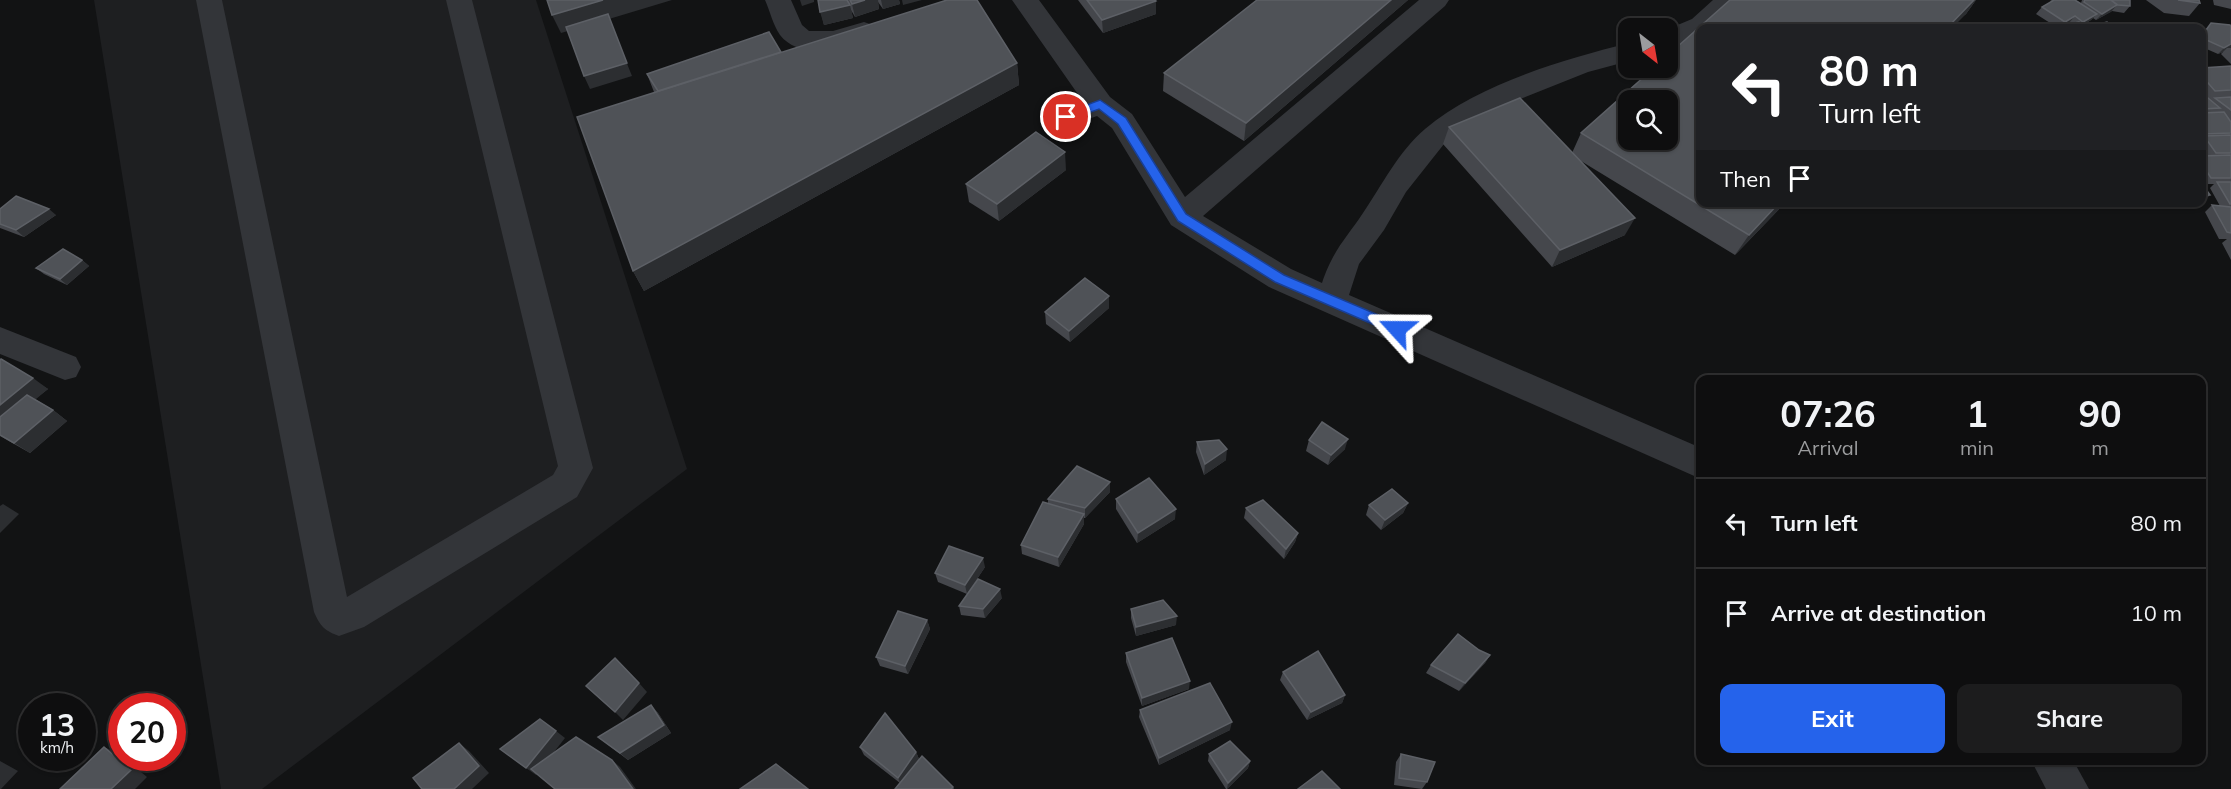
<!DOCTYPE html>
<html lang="en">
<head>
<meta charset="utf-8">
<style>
  body { margin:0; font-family:Mulish,sans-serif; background:#1c1c1d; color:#f1f3f6; height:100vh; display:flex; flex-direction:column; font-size:22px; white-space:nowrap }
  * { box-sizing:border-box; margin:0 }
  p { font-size:20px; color:#9b9c9e }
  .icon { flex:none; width:33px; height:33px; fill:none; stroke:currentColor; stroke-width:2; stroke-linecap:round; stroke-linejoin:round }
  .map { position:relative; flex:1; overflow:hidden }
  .drawer { position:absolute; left:1696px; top:375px; width:510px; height:390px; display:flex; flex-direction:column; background:#0e0e0f; border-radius:12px; box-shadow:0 2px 4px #0004,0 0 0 2px #2e2e2f }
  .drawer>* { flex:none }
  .hud { position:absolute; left:1696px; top:24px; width:510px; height:183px; border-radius:12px; box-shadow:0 2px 4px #0004,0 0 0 2px #2e2e2f; background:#202124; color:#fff; overflow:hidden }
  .needle { width:39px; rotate:149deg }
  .fabs { position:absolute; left:1618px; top:18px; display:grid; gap:12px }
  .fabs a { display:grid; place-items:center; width:60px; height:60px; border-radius:12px; background:#0e0e0f; box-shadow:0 2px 4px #0004,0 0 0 2px #2e2e2f; font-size:30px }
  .speed { position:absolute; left:18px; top:693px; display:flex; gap:12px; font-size:30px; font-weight:700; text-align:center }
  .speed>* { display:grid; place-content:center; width:78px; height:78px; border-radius:50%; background:#0e0e0f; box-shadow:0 2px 4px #0004,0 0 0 2px #2e2e2f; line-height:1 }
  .speed small { font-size:15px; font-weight:400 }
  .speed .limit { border:9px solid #d22; background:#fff; color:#111 }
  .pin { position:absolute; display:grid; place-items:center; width:51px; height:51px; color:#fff; margin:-26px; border:3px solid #fff; border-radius:50%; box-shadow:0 2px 6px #0007 }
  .me { position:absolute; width:66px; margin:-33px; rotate:294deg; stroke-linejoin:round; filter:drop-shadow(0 0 4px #0008) }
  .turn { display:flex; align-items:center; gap:21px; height:126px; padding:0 24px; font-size:27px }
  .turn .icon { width:78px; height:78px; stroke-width:2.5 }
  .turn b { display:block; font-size:42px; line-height:51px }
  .then { display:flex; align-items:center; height:57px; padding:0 24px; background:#0003; gap:12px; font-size:22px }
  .eta { display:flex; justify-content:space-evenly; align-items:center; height:102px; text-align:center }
  .eta b { font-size:36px; font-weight:700; line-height:42px }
  .action { display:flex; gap:12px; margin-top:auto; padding:12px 24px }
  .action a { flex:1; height:69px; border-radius:12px; background:#2563eb; color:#fff; font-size:24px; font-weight:700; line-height:69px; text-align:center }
  .action a+a { background:#1c1c1d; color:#f1f3f6 }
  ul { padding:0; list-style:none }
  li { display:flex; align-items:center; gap:18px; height:90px; padding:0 24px; border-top:2px solid #2e2e2f }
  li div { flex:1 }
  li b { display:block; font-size:22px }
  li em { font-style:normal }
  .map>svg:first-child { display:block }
</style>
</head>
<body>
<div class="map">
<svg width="2231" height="789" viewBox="0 0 2231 789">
  <rect width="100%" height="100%" fill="#121314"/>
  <polygon fill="#1e1f21" points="94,0 536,0 687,469 262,789 221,789"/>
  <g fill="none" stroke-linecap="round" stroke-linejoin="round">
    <g fill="#333539" fill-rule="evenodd">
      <path d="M196,0H222L347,597L553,475L558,466L446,0H472L593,468L577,497L364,627L339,636C325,631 320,626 314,612Z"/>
      <path d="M765,0H791L802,25L809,31H833L864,22L873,25L877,31L873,37C846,45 802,63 780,35C773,25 770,11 765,0Z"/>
      <path d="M1012,0H1039L1110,97L1132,114L1185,197L1419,0H1449L1445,6L1203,216L1291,269L1322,283C1333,250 1345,240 1363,213C1382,185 1399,151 1425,129C1478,84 1562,60 1629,43V61L1588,72L1488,112L1444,144L1406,192L1384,230L1359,264L1349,295L1701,448V479L1269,287L1171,225L1112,128L1097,116L1066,127L1056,124L1052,117L1056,110L1082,100Z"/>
      <polygon points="1713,0 1742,0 1714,28 1701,28 1701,35 1668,48 1668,29 1692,19"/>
      <polygon points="0,327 76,357 81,367 76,377 65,380 0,354"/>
      <polygon points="2031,760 2073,760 2089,789 2046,789"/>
    </g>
  </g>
  <g fill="#45474c">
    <polygon points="818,0 899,0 900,4 883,9 878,2 879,9 855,17 851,10 853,18 824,25"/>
    <polygon points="1078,0 1155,0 1156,14 1103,33"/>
    <polygon points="1257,0 1408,0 1244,141 1163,91 1164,73"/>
    <polygon points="1730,0 1976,0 1966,14 1701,202 1786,202 1735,255 1576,158 1625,235 1552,267 1443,144 1449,127 1572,153 1581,133"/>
    <polygon points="2050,0 2075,0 2081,3 2082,0 2130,0 2130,6 2124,13 2112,11 2096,20 2093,18 2091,20 2083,25 2086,28 2087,27 2114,28 2057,28 2058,28 2036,14 2042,7 2052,1"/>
    <polygon points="2146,0 2199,0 2200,3 2189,16 2164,13"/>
    <polygon points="2213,0 2231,0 2231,9 2214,5"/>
    <polygon points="2211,23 2231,27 2231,64 2221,54 2223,52 2218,54 2202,47 2202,33"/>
    <polygon points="781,52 1017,63 1019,85 644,291 633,271 654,92 647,74"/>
    <polygon points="2231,66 2231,260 2222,243 2227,239 2219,239 2205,212 2212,205 2220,206 2210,188 2214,184 2204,184 2202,181 2202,156 2206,156 2202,149 2202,68"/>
    <polygon points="1066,170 999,221 969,202 966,184"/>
    <polygon points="2202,184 2210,195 2202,202"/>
    <polygon points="0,209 56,215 24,237 0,228"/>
    <polygon points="82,260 89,266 67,285 44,274 36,268"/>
    <polygon points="1109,296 1109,308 1070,342 1046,324 1045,312"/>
    <polygon points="0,360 48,389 35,399 53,410 67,421 30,453 0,436"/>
    <polygon points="1309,440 1345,449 1328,465 1306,451"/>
    <polygon points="1197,442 1226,460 1204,475 1196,452"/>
    <polygon points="1110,492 1085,518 1084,518 1084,524 1059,567 1022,554 1021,545 1048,504 1048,499"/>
    <polygon points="1116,499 1175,519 1137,543 1116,509"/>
    <polygon points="1408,503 1403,513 1381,530 1366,515 1369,505"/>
    <polygon points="1246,508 1298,533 1295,542 1284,559 1244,518"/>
    <polygon points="985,567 967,594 938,582 935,573"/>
    <polygon points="1002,598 985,618 961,615 959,606"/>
    <polygon points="1131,609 1176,625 1136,636 1131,618"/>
    <polygon points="927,620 930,629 908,674 880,666 876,657"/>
    <polygon points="1126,653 1189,689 1142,706 1126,662"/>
    <polygon points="1490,655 1485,663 1459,691 1426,673 1431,665"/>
    <polygon points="1283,672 1345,695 1342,703 1307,720 1280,680"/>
    <polygon points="651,705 658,713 671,733 628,760 598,737"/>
    <polygon points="1140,710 1230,730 1159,765 1139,717"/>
    <polygon points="860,747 916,752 919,759 953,787 954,789 895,789 900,783 864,755"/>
    <polygon points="1209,754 1250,761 1248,768 1227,789 1226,789 1208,761"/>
    <polygon points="1401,754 1427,782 1422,789 1394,785 1396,762"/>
  </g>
  <g fill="#2c2e31">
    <polygon points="603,0 672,0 609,19 632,76 590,89 584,76 609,19 561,33 552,15"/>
    <polygon points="800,0 814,0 814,2 802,6"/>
    <polygon points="865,0 878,0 879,9 855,17 852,4"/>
    <polygon points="881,0 899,0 900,4 883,9"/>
    <polygon points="902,0 922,0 903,5"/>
    <polygon points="1391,0 1408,0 1244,141 1246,123"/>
    <polygon points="1974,0 1976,0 1966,14 1952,28 1947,28"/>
    <polygon points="1156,1 1156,14 1103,33 1102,20"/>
    <polygon points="850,5 853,18 824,25 820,12"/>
    <polygon points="2117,5 2111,12 2096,20 2102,14"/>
    <polygon points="2097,14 2091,20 2077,28 2083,22"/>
    <polygon points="2075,16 2069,23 2061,27 2065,22"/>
    <polygon points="2231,44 2231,48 2227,48 2223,52 2218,54 2224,48"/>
    <polygon points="1017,63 1019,85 644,291 633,271"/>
    <polygon points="1065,152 1066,170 999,221 997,204"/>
    <polygon points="1780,202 1786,202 1735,255 1749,235"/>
    <polygon points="49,209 56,215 24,237 16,230"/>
    <polygon points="1635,218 1625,235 1552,267 1560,250"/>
    <polygon points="82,260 89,266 67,285 60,279"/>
    <polygon points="1109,296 1109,308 1070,342 1069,331"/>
    <polygon points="33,378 48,389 0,429 0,405"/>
    <polygon points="53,410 67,421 30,453 14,443"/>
    <polygon points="1348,439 1345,449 1328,465 1331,455"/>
    <polygon points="1227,449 1226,460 1204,475 1205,464"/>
    <polygon points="1110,482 1110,492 1085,518 1085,508"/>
    <polygon points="1408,503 1403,513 1381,530 1385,520"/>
    <polygon points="3,504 19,514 0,533 0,506"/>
    <polygon points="1176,509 1175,519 1137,543 1138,533"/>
    <polygon points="1084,514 1084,524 1059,567 1058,557"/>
    <polygon points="1298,533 1295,542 1284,559 1286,549"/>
    <polygon points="983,558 985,567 967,594 965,585"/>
    <polygon points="1000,589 1002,598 985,618 983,609"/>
    <polygon points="1177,616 1176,625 1136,636 1136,627"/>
    <polygon points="927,620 930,629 908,674 905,666"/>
    <polygon points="1490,655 1485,663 1459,691 1465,683"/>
    <polygon points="1190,681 1189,689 1142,706 1142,698"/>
    <polygon points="639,683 647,692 623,720 615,712"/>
    <polygon points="1345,695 1342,703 1307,720 1311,712"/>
    <polygon points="651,705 658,713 671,733 628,760 620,753"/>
    <polygon points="1232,722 1230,730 1159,765 1159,758"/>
    <polygon points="556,731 565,738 536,775 526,768"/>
    <polygon points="459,743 469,751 489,773 472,789 454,789"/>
    <polygon points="104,747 120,754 122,756 122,758 124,758 147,777 135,789 111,789"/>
    <polygon points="916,752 919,759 901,785 898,778"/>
    <polygon points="612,760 620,767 636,789 633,789"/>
    <polygon points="0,761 18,771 1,789 0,789"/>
    <polygon points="1250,761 1248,768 1227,789 1228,783"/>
  </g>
  <g fill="#4f5257" stroke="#5d6066" stroke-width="1.5" fill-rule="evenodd">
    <polygon points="547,0 603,0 552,15"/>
    <polygon points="818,0 847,0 850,5 820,12"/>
    <polygon points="850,0 865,0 852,4"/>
    <polygon points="947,0 977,0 1017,63 633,271 577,117"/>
    <polygon points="1087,0 1155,0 1156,1 1102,20"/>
    <polygon points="1257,0 1391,0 1246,123 1164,73"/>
    <path d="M1730,0H1974L1947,28H1701V202H1780L1749,235L1581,133L1654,68H1668V55ZM1629,100H1668V140H1629Z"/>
    <polygon points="2054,0 2075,0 2097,14 2083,22 2075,16 2065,22 2042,7"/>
    <polygon points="2085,0 2111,0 2117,5 2102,14 2084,2"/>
    <polygon points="2111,0 2130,0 2130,6 2118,5"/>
    <polygon points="2178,0 2199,0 2200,3"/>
    <polygon points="608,14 627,63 584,76 566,27"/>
    <polygon points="2079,22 2086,28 2062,28 2060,26"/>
    <polygon points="2107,22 2114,28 2089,28 2087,27"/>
    <polygon points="2211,23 2230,25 2231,27 2231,44 2224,48 2202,38 2202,36"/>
    <polygon points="769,32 781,52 658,91 647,74"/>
    <polygon points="2231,66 2231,90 2215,91 2202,76 2202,68"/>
    <polygon points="2202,93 2220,108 2202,109"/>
    <polygon points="2231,97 2231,110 2215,98"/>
    <polygon points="1520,98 1635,218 1560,250 1449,127"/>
    <polygon points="2224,112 2231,122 2231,133 2202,134 2202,113"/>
    <polygon points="1036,132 1065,152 997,204 966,184"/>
    <polygon points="2231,135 2231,153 2216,153 2204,136"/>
    <polygon points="2202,139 2207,142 2202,145"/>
    <polygon points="2231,155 2231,178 2211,178 2202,164 2202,156"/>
    <polygon points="2217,182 2231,182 2231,204 2230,204"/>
    <polygon points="2202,184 2210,195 2202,196"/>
    <polygon points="16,196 49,209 16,230 0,224 0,209"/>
    <polygon points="2212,205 2231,207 2231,233 2227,232"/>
    <polygon points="63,249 82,260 60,279 36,268"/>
    <polygon points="1085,278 1109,296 1069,331 1045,312"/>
    <polygon points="1,359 33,378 0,405 0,360"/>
    <polygon points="27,395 53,410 14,443 0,435 0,417"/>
    <polygon points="1322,422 1348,439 1331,455 1309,440"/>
    <polygon points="1219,440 1227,449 1205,464 1197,442"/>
    <polygon points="1077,466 1110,482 1085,508 1048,499"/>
    <polygon points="1149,478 1176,509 1138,533 1116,499"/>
    <polygon points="1392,489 1408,503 1385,520 1369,505"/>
    <polygon points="1263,500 1298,533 1286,549 1246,508"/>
    <polygon points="1043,502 1084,514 1058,557 1021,545"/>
    <polygon points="949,546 983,558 965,585 935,573"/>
    <polygon points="978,579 1000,589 983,609 959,606"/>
    <polygon points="1163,600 1177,616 1136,627 1131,609"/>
    <polygon points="898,611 927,620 905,666 876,657"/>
    <polygon points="1458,634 1479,650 1490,655 1465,683 1431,665"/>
    <polygon points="1172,638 1190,681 1142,698 1126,653"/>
    <polygon points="1318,651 1345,695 1311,712 1283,672"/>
    <polygon points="615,658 639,683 615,712 586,686"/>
    <polygon points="1210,683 1232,722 1159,758 1140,710"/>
    <polygon points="651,705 664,725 620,753 598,737"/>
    <polygon points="885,713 916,752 898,778 860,747"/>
    <polygon points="540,719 556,731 526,768 500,749"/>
    <polygon points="576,737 612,760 633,789 555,789 531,769"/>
    <polygon points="1230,741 1250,761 1228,783 1209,754"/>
    <polygon points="459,743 479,766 454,789 422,789 413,778"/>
    <polygon points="104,747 131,770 111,789 60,789"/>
    <polygon points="1401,754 1435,762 1427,782 1399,778"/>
    <polygon points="922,756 953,787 951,789 895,789"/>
    <polygon points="776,764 808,789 740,789"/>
    <polygon points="1322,771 1340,789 1298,789"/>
  </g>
  <polygon fill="#2563eb" stroke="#184099" stroke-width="1.5" points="1100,100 1126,118 1186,214 1284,275 1402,325 1404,329 1402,333 1393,333 1275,282 1178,221 1118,124 1099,109 1066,121 1060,117 1062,114"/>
</svg>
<div class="fabs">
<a><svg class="needle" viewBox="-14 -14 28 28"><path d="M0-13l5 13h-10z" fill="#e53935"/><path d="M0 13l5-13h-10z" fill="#9b9c9e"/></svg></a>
<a><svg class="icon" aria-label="search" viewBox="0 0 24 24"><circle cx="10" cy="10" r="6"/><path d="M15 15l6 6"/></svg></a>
</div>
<div class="speed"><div>13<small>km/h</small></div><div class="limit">20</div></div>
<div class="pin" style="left:1066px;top:117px;background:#d93025"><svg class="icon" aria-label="arrive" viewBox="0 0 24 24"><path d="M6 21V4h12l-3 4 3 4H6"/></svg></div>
<svg class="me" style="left:1397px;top:329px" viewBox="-20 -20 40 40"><path d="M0-17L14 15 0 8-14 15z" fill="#2563eb" stroke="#fff" stroke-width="4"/></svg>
<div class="hud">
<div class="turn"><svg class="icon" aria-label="left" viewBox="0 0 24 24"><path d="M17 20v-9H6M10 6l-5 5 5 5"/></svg><div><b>80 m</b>Turn left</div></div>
<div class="then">Then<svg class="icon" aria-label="arrive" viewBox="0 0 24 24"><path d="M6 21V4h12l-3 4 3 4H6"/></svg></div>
</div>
<section class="drawer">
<div class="eta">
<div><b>07:26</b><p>Arrival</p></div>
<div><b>1</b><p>min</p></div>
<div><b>90</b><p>m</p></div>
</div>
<ul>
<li><svg class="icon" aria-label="left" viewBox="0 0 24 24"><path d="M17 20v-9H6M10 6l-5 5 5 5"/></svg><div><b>Turn left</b></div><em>80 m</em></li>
<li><svg class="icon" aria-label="arrive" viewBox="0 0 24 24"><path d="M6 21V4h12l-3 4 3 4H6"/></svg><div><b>Arrive at destination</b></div><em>10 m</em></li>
</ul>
<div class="action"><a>Exit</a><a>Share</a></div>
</section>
</div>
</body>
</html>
